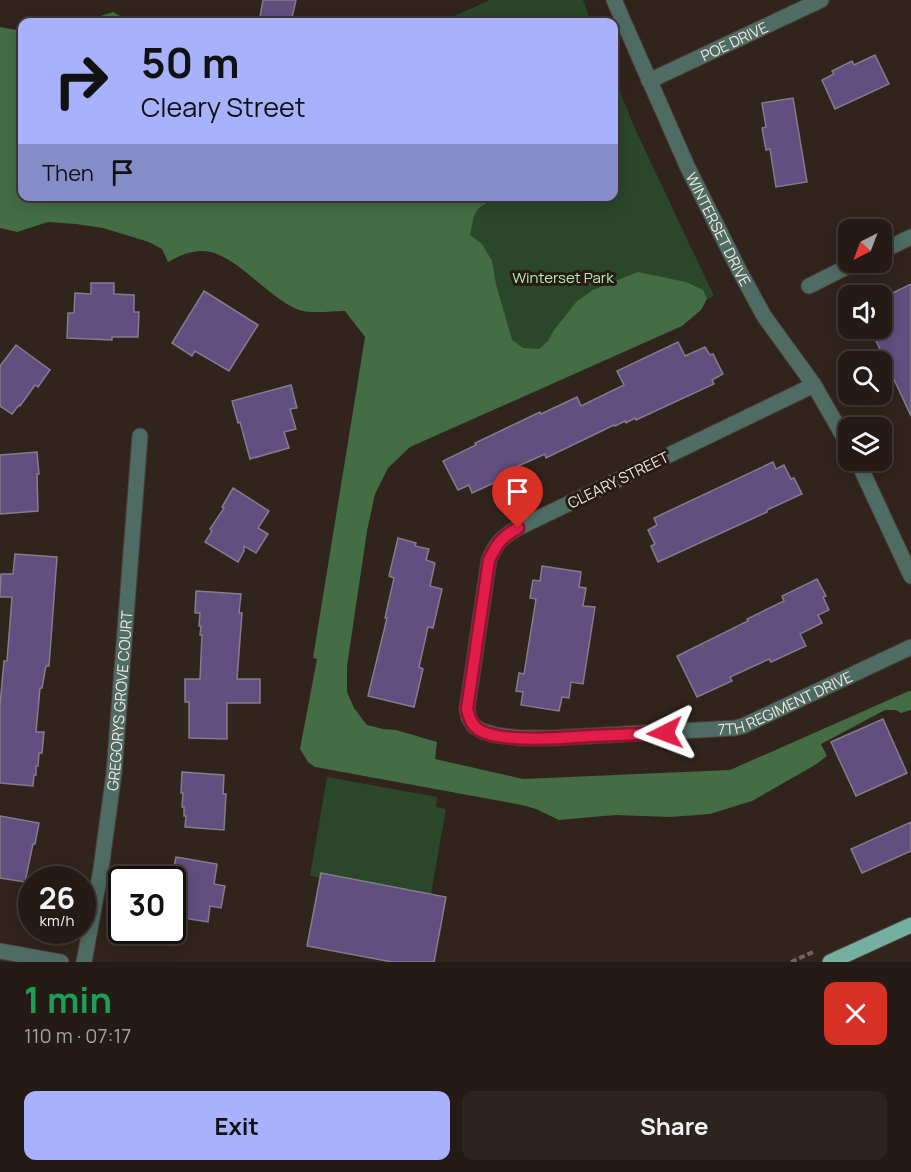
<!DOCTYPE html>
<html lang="en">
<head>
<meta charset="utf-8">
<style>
  body { margin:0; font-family:Manrope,sans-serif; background:#2d241f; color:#f1f3f6; height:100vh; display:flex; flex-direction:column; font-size:22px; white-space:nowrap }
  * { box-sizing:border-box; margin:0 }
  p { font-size:20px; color:#a3a1a1 }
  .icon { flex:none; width:33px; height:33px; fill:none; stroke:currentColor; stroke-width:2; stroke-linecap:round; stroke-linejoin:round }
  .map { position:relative; height:962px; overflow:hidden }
  .panel { display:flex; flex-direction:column; background:#251b16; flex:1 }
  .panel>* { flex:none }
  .hud { position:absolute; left:18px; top:18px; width:600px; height:183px; border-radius:12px; box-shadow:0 3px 15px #0003,0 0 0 2px #423935; background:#a7b1fc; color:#111; overflow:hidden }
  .needle { width:39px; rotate:222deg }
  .buttons { position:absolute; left:838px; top:219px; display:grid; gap:12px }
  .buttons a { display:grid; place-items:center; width:54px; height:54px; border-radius:12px; background:#251b16; box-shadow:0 3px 15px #0003,0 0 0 2px #423935; font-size:30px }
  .speed { position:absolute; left:18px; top:866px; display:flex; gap:12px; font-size:30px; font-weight:700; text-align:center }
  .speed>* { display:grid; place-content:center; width:78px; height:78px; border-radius:50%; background:#251b16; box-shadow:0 3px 15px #0003,0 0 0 2px #423935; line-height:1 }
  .speed small { font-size:15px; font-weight:400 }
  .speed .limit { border:3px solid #111; border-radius:9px; background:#fff; color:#111 }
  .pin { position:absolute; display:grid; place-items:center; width:51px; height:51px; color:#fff; margin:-62px -26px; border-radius:50% 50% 50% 0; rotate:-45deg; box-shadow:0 0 6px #0007 }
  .pin .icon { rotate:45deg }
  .me { position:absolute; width:66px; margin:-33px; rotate:267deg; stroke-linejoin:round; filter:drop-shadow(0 0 4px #0008) }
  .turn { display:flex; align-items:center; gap:21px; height:126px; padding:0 24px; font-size:27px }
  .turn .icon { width:78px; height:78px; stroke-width:2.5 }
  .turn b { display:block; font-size:42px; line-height:51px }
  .then { display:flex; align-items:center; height:57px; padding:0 24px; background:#0003; gap:12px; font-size:22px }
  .round { display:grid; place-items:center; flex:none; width:63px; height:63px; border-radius:12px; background:#2d241f }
  .overview { display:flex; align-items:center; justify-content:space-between; height:102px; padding:0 24px }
  h1 { font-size:36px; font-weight:700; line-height:45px; color:#1e9e55 }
  .cta { display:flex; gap:12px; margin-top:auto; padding:12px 24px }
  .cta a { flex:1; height:69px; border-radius:12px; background:#a7b1fc; color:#111; font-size:24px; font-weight:700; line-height:69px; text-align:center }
  .cta a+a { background:#2d241f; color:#f1f3f6 }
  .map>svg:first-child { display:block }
</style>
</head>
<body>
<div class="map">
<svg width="911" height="962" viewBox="0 0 911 962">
  <rect width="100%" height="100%" fill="#31241d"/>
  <g fill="#2a472a">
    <polygon points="490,0 583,0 591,22 441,22"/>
    <polygon points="614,77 636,131 714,296 524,384 437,197 614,196"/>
    <polygon points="327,777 437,797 436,807 446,809 431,894 322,873 320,878 310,876"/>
  </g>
  <g fill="#446d44">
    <polygon points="113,12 131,22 82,22"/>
    <path d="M0,27L22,31V196L501,197L500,199C474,206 475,210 470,235L482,244L492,261L496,284L512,340L523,348L539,349L548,341L554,330L577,301L593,290L638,272L686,282L703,290L707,299L701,310L682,326L410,447L388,468L375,494L367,531L347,666V692L354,708L367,725L383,729L396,730L437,742L435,759L523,779L730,770L909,691H911V710L901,713L896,710H885L821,744L827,756L815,765L752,801L710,814L670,817L615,815L559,820L536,809L522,805L315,767L308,762L300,749L317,659L313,658L365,337L345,311C332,311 311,314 299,310C267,298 236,253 204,251C191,250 179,256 168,262L162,249L149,242L103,228L76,224L48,222L17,232L0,228Z"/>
  </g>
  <g fill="#624f7f" stroke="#827d8c" stroke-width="1.5">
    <polygon points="263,0 296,0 291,22 259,22"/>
    <polygon points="875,55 889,84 835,109 822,80 834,74 832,71 852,61 854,65"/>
    <polygon points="793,98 807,182 776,187 770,149 766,150 762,128 766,127 762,103"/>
    <polygon points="91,283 114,283 114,294 134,295 134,312 139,312 138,337 112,337 112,340 67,338 68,313 74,313 75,293 91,294"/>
    <polygon points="911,284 911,416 871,330 874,328 882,328 882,298"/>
    <polygon points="204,291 258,325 229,371 195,351 192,356 172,343"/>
    <polygon points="678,342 685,356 705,347 710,355 713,354 723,374 712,380 714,384 636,420 635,418 626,423 625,421 615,426 614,425 546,458 545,454 505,472 507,477 472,493 469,485 458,490 443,461 476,445 475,443 540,412 541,414 577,397 581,406 624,385 617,371"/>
    <polygon points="16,345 50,370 38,387 35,385 20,406 19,405 12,414 0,406 0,366"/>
    <polygon points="291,385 297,408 290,409 296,429 284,432 289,448 250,459 240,422 238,423 232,401"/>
    <polygon points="37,452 39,474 37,474 38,511 0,514 0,455"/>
    <polygon points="773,462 776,469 784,465 791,479 794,478 802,494 767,510 767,512 658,562 651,546 655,544 648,530 657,525 654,518"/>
    <polygon points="233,488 269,511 258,528 268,534 256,553 244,546 244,551 238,562 205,542 212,531 210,529 224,508 222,507"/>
    <polygon points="398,538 416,543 415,546 429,549 426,560 435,563 430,586 442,589 433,628 428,627 419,667 423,669 414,707 368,696 387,618 385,618 394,578 389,576"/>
    <polygon points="15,554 57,557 49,666 46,666 42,688 40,688 36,732 44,732 42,753 39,753 38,766 36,766 36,775 34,775 33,786 0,783 0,705 4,661 7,661 12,597 0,597 0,590 1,574 13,574"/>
    <polygon points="542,566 581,572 579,587 586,588 583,606 595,607 583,684 571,682 569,698 562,697 559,711 521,705 523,692 516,691 519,673 524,674 536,599 530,598 533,580 540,581"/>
    <polygon points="817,579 826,596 823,597 829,610 818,615 822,623 800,634 806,646 771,662 769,659 730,677 732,681 697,697 677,656 748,621 747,619 784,601 782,596"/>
    <polygon points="196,591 241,594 239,613 242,613 237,679 260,679 260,703 227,703 227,739 189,738 189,702 185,702 185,679 200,679 202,635 200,635 201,626 199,626 200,613 195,613"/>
    <polygon points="883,719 907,773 856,796 831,742"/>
    <polygon points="182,772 224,775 223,794 226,794 224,830 185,827 186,816 184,816 184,807 182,807 183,793 181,793"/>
    <polygon points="0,816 39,823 35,844 33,844 25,882 0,878"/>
    <polygon points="911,822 911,851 862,873 851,849"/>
    <polygon points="176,857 217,864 214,884 225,886 221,908 210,906 208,922 172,916 172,877"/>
    <polygon points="321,873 446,897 434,962 392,962 307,946"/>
  </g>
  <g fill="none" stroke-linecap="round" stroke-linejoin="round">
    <defs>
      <g id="minor">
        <path id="s1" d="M614,0L688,168L739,270L764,316L814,385L849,446"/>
        <path id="s2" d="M649,81L821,0"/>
        <polyline points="882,251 911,237"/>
        <polyline points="809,286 857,262"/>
        <path id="s3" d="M814,385L518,528C502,537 496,543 489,560L467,709L469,718L474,726L482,731L496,735L520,738H552L735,728L743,726L911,647"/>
        <polyline points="857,460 911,576"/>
        <path id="s4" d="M84,962L101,869L114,773L140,436"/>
      </g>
      <polyline id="tertiary" points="0,951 61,962"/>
      <polyline id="primary" points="830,962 911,925"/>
    </defs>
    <use href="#minor" stroke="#4c3f39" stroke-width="17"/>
    <use href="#tertiary" stroke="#4c3f39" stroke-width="17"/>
    <use href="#primary" stroke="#4c3f39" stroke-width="17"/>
    <polyline stroke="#70645e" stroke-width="4" stroke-dasharray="6 3" stroke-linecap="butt" points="791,962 813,952"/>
    <use href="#minor" stroke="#4f6c64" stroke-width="15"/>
    <use href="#tertiary" stroke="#4f6c64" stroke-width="15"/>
    <use href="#primary" stroke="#74b0a0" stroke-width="15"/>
  </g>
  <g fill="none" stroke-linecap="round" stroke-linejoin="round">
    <defs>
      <path id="route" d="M518,528C502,537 497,543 489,560L467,709C469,718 472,727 481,731C505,743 564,738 591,736C616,735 641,734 665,733"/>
    </defs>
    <use href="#route" stroke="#92132f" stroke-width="15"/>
    <use href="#route" stroke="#e11d48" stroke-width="10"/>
  </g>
  <g text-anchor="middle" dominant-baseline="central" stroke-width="6" stroke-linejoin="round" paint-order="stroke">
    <g font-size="15" fill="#f1e8e4" stroke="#271b14">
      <text stroke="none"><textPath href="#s2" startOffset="94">POE DRIVE</textPath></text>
      <text stroke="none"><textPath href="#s1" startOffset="252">WINTERSET DRIVE</textPath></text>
      <text transform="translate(618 480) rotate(-26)">CLEARY STREET</text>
      <text stroke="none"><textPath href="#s4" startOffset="264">GREGORYS GROVE COURT</textPath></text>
      <text stroke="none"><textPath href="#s3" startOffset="861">7TH REGIMENT DRIVE</textPath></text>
    </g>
    <g font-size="15" fill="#b0f0af" stroke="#271b14">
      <text x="563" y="277">Winterset Park</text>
    </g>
  </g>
</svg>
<div class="buttons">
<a><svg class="needle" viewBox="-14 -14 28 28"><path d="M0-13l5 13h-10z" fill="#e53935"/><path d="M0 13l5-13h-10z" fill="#a3a1a1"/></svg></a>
<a><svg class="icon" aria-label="sound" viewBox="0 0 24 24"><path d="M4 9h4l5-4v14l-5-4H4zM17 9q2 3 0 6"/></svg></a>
<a><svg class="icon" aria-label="search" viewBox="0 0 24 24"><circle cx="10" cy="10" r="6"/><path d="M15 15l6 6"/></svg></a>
<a><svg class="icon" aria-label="layers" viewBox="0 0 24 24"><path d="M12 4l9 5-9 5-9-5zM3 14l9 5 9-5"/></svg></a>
</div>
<div class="speed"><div>26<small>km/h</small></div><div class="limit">30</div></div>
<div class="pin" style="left:518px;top:528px;background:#d93025"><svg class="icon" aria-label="arrive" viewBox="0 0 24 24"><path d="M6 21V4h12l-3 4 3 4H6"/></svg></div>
<svg class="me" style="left:665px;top:733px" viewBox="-20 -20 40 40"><path d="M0-17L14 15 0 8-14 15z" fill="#e11d48" stroke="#fff" stroke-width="4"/></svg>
<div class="hud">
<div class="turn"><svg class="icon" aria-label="right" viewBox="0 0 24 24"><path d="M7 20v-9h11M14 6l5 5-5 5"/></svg><div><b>50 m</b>Cleary Street</div></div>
<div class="then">Then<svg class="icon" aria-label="arrive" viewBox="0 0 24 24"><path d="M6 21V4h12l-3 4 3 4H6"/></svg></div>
</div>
</div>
<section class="panel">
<div class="overview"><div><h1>1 min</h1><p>110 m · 07:17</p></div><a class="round" style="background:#d93025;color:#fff"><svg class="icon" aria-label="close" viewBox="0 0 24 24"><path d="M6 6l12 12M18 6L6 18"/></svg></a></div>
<div class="cta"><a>Exit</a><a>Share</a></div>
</section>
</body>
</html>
